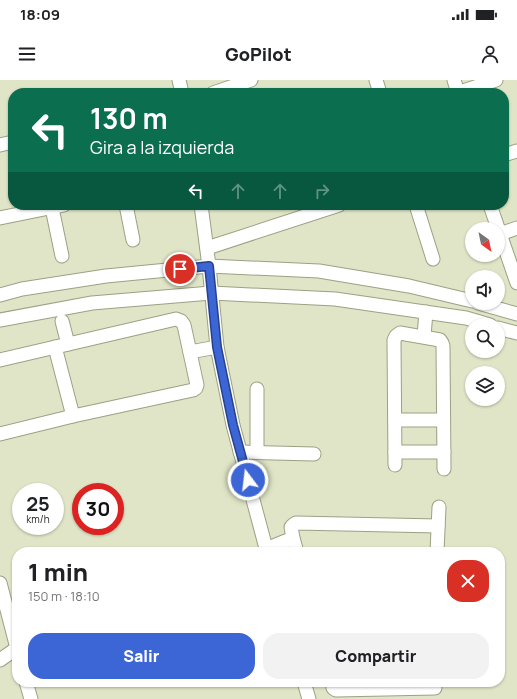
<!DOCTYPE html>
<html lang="es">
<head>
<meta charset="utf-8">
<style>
  body { margin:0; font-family:Manrope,sans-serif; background:#f2f2f2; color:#202124; height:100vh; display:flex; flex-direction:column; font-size:15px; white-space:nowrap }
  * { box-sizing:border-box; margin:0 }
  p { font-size:13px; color:#757577 }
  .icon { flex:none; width:22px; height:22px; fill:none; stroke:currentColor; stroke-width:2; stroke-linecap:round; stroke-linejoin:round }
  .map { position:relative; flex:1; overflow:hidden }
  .side { position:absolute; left:12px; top:467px; width:493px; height:140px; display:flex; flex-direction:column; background:#fff; border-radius:16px; box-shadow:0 1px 3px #0004 }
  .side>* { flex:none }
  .guide { position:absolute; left:8px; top:8px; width:501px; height:122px; border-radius:16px; box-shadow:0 1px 3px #0004; background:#0b6e4f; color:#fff; overflow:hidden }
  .needle { width:26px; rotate:147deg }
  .controls { position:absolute; left:465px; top:142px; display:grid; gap:8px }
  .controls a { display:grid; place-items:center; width:40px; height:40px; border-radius:50%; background:#fff; box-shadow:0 1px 3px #0004; font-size:20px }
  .speed { position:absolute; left:12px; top:403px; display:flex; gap:8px; font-size:20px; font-weight:700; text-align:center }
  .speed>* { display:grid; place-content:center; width:52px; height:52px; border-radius:50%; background:#fff; box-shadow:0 1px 3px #0004; line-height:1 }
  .speed small { font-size:10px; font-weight:400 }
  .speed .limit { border:6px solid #d22; background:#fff; color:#111 }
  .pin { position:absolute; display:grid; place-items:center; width:34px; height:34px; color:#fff; margin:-17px; border:2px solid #fff; border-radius:50%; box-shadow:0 1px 4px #0007 }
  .me { position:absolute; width:44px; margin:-22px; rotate:345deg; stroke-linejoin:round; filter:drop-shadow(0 0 3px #0008) }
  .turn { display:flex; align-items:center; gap:14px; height:84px; padding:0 16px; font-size:18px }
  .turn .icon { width:52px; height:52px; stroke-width:2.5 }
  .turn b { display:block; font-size:28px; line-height:34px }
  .lanes { display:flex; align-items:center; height:38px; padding:0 16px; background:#0003; justify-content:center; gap:20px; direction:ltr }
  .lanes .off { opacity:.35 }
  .round { display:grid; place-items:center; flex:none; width:42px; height:42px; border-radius:16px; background:#f2f2f2 }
  .summary { display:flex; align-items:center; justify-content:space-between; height:68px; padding:0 16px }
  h1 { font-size:24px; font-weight:800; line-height:30px }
  .cta { display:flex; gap:8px; margin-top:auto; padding:8px 16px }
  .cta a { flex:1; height:46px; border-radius:16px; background:#3c65d6; color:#fff; font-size:16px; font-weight:800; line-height:46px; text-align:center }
  .cta a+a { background:#f2f2f2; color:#202124 }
  .status { display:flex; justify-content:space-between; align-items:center; height:28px; padding:0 20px; background:#fff; direction:ltr }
  .status svg { height:11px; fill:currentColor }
  header { display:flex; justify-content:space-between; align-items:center; height:52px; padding:0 16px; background:#fff; font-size:18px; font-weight:800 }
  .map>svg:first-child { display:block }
</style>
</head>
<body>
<div class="status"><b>18:09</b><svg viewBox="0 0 49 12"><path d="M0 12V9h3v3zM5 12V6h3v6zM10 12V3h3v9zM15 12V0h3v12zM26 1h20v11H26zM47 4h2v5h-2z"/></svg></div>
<header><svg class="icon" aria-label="menu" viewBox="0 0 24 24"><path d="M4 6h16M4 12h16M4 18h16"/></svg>GoPilot<svg class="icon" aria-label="person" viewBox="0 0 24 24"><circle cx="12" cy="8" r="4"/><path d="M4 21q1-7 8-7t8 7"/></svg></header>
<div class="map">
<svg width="517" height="619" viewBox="0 0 517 619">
  <rect width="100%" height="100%" fill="#dfe5c6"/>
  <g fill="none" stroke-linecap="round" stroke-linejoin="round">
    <defs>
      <g id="minor">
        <polyline points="179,0 182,13"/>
        <polyline points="376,0 380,13"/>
        <polyline points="454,0 458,13"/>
        <polyline points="213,13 251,0"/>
        <polyline points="457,13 496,0"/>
        <polyline points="0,65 13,62"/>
        <polyline points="504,75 517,71"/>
        <polyline points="126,125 133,160"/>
        <polyline points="201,125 209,186 217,267 233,345 267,472"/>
        <polyline points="416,125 433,179"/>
        <polyline points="490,125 517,203"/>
        <polyline points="52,128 62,176"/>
        <polyline points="0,138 64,125"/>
        <polyline points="500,154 517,148"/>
        <polyline points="207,168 339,125"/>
        <polyline points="0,215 22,209 106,196 209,186 319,191 409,206 472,221"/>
        <polyline points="478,223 517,234"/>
        <polyline points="0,240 92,223 211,213 335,219 466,238 490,245"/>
        <polyline points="62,241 68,264"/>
        <polyline points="498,248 517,253"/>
        <polyline points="424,256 426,232"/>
        <polyline points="55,267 73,336"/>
        <polyline points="190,272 217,267"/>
        <polyline points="0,280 176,239 181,241 184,245 197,305 196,308 193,310 73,336 0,354"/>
        <polyline points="257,309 257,372"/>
        <polyline points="395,340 443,340"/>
        <polyline points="240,372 314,374"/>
        <polyline points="395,372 444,372"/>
        <polyline points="395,385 394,260 396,256 400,253 440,260 442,263 443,266 444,389"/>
        <polyline points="266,469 293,458"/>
        <polyline points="297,472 293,458 291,447 293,445 296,443 438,446"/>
        <polyline points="437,472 439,427"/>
        <polyline points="0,503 17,568"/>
        <polyline points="0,580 17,568"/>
        <polyline points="26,602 31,619"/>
        <polyline points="304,602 309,619"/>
        <polyline points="332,602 333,608 336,610 435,608"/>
      </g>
    </defs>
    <use href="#minor" stroke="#9ca184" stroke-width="15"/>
    <use href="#minor" stroke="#fff" stroke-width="13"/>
  </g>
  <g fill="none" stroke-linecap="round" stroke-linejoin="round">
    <defs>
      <polyline id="route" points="180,189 209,186 217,267 233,345 248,400"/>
    </defs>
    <use href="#route" stroke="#27428b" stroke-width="10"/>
    <use href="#route" stroke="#3c65d6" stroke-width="7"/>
  </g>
</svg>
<div class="controls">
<a><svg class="needle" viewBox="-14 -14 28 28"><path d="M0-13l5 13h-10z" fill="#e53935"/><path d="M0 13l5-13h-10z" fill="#757577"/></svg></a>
<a><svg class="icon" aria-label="sound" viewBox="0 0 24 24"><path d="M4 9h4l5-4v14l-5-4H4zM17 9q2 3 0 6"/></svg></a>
<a><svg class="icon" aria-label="search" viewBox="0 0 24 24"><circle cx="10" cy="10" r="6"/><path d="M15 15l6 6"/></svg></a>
<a><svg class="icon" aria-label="layers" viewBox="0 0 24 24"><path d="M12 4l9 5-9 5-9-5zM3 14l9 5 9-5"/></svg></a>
</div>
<div class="speed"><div>25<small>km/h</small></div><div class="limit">30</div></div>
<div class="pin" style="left:180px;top:189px;background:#d93025"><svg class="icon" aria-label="arrive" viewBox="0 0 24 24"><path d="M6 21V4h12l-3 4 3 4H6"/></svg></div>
<svg class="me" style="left:248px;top:400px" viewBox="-20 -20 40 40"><circle r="17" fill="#3c65d6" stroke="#fff" stroke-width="3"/><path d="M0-11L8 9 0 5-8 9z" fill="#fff"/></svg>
<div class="guide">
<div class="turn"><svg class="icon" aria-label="left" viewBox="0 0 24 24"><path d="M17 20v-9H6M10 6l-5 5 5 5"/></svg><div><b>130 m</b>Gira a la izquierda</div></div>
<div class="lanes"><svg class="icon" aria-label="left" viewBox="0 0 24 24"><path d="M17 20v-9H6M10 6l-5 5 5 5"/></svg><svg class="icon off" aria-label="ahead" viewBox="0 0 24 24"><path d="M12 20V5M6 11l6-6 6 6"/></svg><svg class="icon off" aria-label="ahead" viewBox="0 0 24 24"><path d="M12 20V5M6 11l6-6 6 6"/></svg><svg class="icon off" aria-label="right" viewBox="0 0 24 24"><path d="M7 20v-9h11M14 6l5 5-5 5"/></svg></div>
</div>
<section class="side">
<div class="summary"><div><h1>1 min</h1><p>150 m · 18:10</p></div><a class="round" style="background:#d93025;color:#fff"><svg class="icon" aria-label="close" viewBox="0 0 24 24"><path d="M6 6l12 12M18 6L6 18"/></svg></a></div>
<div class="cta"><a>Salir</a><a>Compartir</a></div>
</section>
</div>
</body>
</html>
